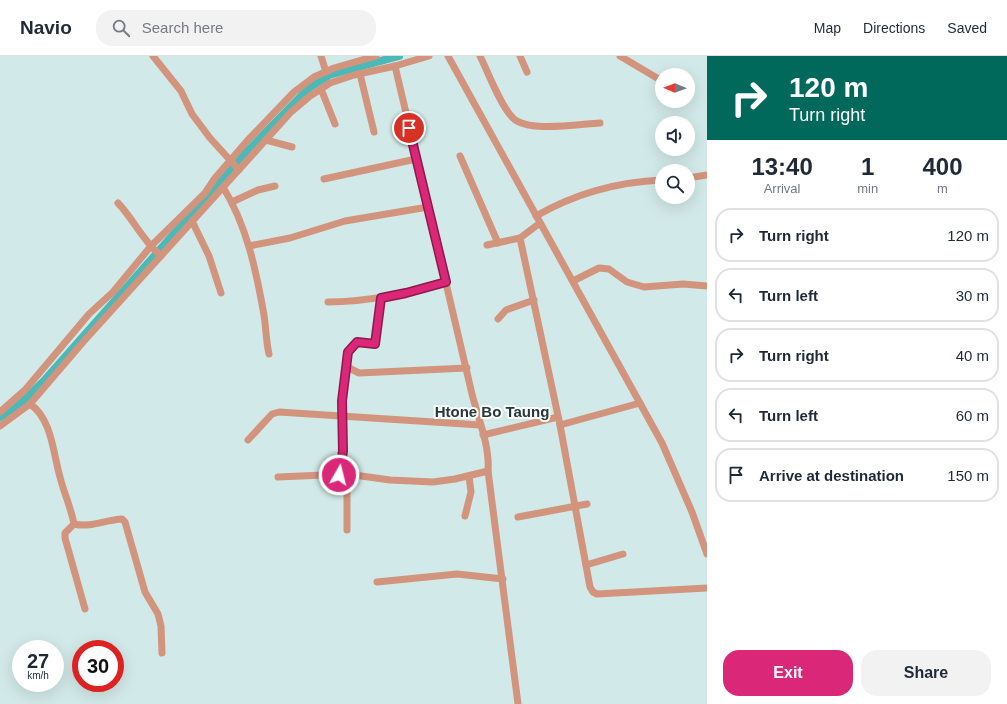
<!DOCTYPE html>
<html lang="en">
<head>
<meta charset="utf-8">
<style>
  body { margin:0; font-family:Helvetica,sans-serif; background:#f2f2f3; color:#1f2937; height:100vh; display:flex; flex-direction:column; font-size:15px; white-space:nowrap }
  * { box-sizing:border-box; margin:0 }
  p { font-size:13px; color:#747a83 }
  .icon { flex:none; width:22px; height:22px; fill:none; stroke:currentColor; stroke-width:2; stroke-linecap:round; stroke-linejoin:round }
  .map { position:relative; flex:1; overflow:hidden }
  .panel { display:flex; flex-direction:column; background:#fff; width:300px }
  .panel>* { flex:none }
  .top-card { background:#00695c; color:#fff; overflow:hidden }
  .needle { width:26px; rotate:271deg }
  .fabs { position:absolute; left:655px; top:12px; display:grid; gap:8px }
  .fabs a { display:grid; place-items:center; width:40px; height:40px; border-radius:50%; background:#fff; box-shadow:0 4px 16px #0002; font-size:20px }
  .speed { position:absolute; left:12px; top:584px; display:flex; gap:8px; font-size:20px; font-weight:700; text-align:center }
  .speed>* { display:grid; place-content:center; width:52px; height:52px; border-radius:50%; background:#fff; box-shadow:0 4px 16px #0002; line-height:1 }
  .speed small { font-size:10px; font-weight:400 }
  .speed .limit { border:6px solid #d22; background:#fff; color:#111 }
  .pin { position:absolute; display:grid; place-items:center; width:34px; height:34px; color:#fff; margin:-17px; border:2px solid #fff; border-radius:50%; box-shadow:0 1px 4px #0007 }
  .me { position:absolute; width:44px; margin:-22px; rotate:8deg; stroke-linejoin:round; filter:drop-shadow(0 0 3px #0008) }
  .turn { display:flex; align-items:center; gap:14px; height:84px; padding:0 16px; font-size:18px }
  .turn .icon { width:52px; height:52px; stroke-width:2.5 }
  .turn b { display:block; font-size:28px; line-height:34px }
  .eta { display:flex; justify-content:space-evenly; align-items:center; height:68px; text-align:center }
  .eta b { font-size:24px; font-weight:700; line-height:28px }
  .cta { display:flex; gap:8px; margin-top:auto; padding:8px 16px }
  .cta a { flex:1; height:46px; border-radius:16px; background:#db2777; color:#fff; font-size:16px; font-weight:700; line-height:46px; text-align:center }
  .cta a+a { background:#f2f2f3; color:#1f2937 }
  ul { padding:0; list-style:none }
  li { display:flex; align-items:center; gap:12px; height:54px; margin:0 8px 6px; padding:0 8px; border:2px solid #e0e1e3; border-radius:16px }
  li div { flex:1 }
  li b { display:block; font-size:15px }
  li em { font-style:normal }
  header { display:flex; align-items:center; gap:24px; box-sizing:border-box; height:56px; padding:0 20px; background:#fff; border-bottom:1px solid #e0e1e3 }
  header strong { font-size:19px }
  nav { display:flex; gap:22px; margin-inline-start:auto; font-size:14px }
  .search { width:280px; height:36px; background:#f2f2f3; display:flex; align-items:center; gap:10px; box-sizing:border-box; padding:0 14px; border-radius:16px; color:#747a83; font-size:15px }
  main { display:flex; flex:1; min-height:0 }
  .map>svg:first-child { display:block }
</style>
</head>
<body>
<header>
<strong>Navio</strong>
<div class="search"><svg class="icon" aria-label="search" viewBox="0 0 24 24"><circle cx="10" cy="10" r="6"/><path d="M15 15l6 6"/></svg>Search here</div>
<nav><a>Map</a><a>Directions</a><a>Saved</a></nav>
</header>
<main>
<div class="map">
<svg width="707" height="648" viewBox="0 0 707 648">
  <rect width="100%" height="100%" fill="#d1e9e8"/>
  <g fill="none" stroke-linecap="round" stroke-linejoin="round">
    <polyline stroke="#4bb9b7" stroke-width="8" points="0,361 17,351 44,325 240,103 310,31 329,19 399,0"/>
    <g stroke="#d3947e" stroke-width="7">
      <polyline points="153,0 181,35 192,58 210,82 239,114"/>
      <polyline points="321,0 326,16"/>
      <polyline points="448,0 662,387 692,456 707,498"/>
      <path d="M480,0C488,16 501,51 513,62C528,77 579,68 600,67"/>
      <polyline points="520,0 527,16"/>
      <polyline points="620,0 657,22"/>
      <path d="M395,10L472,338C478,362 490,390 488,415L518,648"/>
      <polyline points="360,18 374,76"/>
      <polyline points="321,33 335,68"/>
      <polyline points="266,84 292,91"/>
      <polyline points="460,100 498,187"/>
      <polyline points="688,122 707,119"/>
      <polyline points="324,123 416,103"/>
      <path d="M223,131C247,170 256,214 264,259C266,272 266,285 269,298"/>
      <polyline points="232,146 258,134 275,130"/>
      <path d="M118,147C134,164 143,185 161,200"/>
      <path d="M536,160C576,137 616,126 662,124"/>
      <polyline points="192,165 209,200 221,237"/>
      <polyline points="540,167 520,182 560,369 590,531 593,536 597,538 707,532"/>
      <polyline points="487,189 520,182"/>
      <polyline points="249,190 290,182 345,165 428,151"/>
      <polyline points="573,225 599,212 609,213 627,226 644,231 683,228 707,230"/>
      <path d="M328,246C368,246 407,237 446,226"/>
      <polyline points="498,263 506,254 534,244"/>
      <polyline points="347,311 359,317 467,312"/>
      <path d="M30,348C52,363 53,397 60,421C64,437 71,452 74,468L65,477V482L85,553"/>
      <polyline points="0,356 25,334 89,258 113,236 151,190 205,137 215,122 247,85 294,36 314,21 334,12 376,0"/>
      <polyline points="560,369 640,347"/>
      <polyline points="0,370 30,348 84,285 291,56 310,40 330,27 354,19 395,10 429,0"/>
      <polyline points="483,379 558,361"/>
      <polyline points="248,384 272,358 279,356 480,369"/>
      <polyline points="347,418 347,474"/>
      <polyline points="339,419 343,395 342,345 347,296 357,286 375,288 381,242"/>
      <polyline points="278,421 347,418 390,424 433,426 455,423 488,415"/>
      <polyline points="465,460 471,436 469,420"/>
      <polyline points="518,461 587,448"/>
      <path d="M74,468C90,472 105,464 122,463L125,466L145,536L158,558L161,570L162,597"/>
      <polyline points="586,509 623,498"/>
      <polyline points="377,526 457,518 503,523"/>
    </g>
  </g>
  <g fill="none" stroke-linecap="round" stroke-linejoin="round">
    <defs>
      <polyline id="route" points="339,419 343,395 342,345 348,296 357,286 375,288 381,242 406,237 446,226 409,72"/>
    </defs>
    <use href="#route" stroke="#8e194d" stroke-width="10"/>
    <use href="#route" stroke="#db2777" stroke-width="7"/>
  </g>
  <g text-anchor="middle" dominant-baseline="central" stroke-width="4" stroke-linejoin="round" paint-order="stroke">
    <g font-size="15" font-weight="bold" fill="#253938" stroke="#fff">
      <text x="492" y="355">Htone Bo Taung</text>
    </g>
  </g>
</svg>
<div class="fabs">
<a><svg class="needle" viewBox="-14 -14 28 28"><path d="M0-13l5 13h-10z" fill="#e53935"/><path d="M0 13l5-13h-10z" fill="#747a83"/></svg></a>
<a><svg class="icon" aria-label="sound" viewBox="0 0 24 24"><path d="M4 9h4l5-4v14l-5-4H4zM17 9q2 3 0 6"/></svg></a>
<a><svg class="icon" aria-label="search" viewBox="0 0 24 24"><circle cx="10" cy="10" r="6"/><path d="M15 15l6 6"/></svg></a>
</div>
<div class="speed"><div>27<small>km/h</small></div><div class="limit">30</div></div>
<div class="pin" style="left:409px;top:72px;background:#d93025"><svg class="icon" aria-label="arrive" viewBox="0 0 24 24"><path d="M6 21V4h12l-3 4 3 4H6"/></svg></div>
<svg class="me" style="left:339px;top:419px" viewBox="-20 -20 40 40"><circle r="17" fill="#db2777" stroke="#fff" stroke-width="3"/><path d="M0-11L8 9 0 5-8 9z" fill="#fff"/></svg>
</div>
<section class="panel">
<div class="top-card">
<div class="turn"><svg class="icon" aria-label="right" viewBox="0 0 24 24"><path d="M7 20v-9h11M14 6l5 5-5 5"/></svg><div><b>120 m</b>Turn right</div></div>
</div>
<div class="eta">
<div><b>13:40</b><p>Arrival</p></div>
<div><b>1</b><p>min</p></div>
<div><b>400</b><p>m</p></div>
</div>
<ul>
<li><svg class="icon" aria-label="right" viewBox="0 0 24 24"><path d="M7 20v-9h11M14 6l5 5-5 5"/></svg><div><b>Turn right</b></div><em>120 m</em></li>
<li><svg class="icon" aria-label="left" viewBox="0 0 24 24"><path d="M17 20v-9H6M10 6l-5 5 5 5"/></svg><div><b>Turn left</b></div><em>30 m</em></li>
<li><svg class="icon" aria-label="right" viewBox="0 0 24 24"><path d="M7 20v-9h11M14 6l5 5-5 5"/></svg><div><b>Turn right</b></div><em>40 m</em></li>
<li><svg class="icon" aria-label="left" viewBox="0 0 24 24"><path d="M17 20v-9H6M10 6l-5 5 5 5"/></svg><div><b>Turn left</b></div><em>60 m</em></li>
<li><svg class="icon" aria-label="arrive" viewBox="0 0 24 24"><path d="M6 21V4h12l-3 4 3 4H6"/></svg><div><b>Arrive at destination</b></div><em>150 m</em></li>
</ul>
<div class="cta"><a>Exit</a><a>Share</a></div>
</section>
</main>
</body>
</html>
